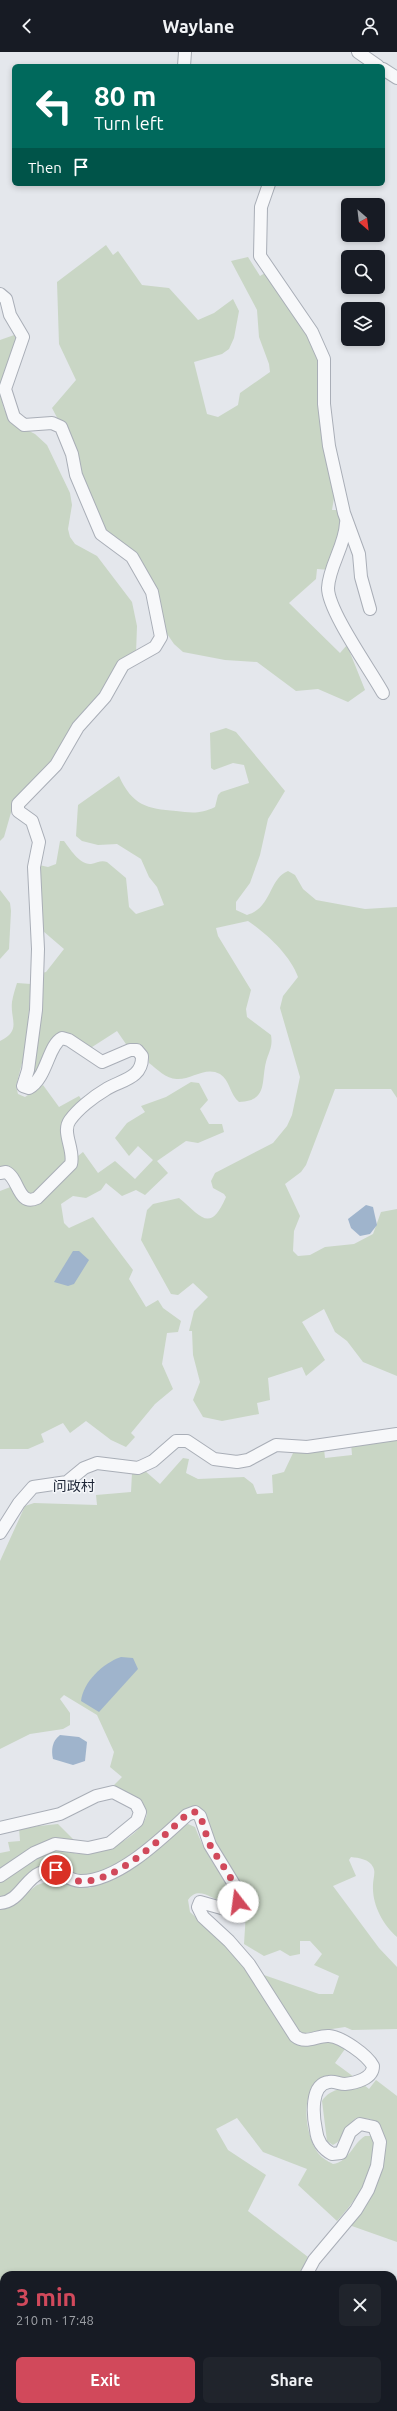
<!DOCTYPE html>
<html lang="en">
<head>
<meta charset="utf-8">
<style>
  body { margin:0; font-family:Ubuntu,"Noto Sans SC",sans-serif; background:#20242c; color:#f1f3f6; height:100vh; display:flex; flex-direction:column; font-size:15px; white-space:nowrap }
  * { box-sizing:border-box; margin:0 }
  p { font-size:13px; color:#9ea1a6 }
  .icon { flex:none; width:22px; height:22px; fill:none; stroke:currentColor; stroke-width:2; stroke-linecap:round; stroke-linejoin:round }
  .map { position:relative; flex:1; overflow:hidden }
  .sheet { position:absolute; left:0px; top:2219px; width:397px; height:140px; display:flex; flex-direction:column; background:#171b24; border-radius:12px 12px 0 0; box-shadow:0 2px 6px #0003 }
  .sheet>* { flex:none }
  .hud { position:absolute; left:12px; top:12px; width:373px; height:122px; border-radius:6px; box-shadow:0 2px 6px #0003; background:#00695c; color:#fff; overflow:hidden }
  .needle { width:26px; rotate:152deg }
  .buttons { position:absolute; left:341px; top:146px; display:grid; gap:8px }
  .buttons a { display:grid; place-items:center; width:44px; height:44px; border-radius:6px; background:#171b24; box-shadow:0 2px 6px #0003; font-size:20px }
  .pin { position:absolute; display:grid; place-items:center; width:34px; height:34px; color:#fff; margin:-17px; border:2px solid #fff; border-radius:50%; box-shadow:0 1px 4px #0007 }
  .me { position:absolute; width:44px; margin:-22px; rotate:345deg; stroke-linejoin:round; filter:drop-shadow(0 0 3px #0008) }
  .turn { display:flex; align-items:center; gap:14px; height:84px; padding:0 16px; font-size:18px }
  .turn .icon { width:52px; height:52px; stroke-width:2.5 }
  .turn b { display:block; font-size:28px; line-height:34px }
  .then { display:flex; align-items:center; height:38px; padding:0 16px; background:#0003; gap:8px; font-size:15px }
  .round { display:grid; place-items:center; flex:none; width:42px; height:42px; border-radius:6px; background:#20242c }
  .headline { display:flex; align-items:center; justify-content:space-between; height:68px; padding:0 16px }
  h1 { font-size:24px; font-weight:600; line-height:30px; color:#d1495b }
  .cta { display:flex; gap:8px; margin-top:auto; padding:8px 16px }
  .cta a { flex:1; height:46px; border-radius:6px; background:#d1495b; color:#fff; font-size:16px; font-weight:600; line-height:46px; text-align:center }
  .cta a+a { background:#20242c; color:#f1f3f6 }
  header { display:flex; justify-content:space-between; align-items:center; height:52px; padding:0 16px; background:#171b24; font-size:18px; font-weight:600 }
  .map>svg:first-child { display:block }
</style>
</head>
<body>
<header><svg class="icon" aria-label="back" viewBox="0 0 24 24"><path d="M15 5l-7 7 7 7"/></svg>Waylane<svg class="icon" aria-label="person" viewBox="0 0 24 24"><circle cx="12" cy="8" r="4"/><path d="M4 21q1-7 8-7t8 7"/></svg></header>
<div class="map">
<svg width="397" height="2359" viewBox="0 0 397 2359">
  <rect width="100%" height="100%" fill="#e4e7ec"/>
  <g fill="#c9d6c5">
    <polygon points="106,193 113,203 118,199 142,233 169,236 198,268 214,261 233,247 239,259 234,286 229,297 222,302 194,310 207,362 218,365 238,353 240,341 270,320 269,312 259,285 257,258 231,209 248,205 260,224 265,221 308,278 322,313 335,440 332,458 340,458 345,471 330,518 317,517 316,527 289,551 340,601 347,593 365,638 348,650 318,637 296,639 257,610 225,608 183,600 174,592 161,573 157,542 106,482 79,424 75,400 52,356 76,328 59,292 57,230"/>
    <polygon points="17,282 18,286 1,345 4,357 8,364 21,375 35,382 47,393 70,441 72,453 68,477 70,485 75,492 97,504 132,550 137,574 136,602 103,642 62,701 12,757 4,785 0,789 0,288"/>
    <path d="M226,676L236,680L285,739L268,767L260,803L250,831L236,850V858L247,863C272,856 269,826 288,819L295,823L303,837L316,848L365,857L397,855V1046L391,1037H335L306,1113L301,1120L285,1132L300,1164L294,1179L293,1199L298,1204L310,1203L325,1195L354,1192L373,1182L381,1160L397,1157V1324L363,1310L347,1289L335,1280L324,1257L302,1270L325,1308L306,1324L302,1315L268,1326L270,1348L257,1351L259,1362L222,1369L203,1365L193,1348L200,1330L193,1303L192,1279H189L194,1259L208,1245L193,1231L178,1243L171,1242L141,1188L147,1158L153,1152L179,1146C201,1164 210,1182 226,1145L224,1142L213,1136L211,1129L215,1121L273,1091L287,1074L292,1063L300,1025L280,956L283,944L298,925C290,903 267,882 248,869L216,876L218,884L251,938L246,957L247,965L271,983C273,995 269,999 266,1010C261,1030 268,1049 239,1050C230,1043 230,1028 220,1022C206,1014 192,1027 178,1027C167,1028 157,1017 149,1011V1004L143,995H128L117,979L89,997L60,984L31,1030L42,921L46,920L64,897L43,879L36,822L39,813L48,815L56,812L60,789H64C70,797 80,813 91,812C97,811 101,808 107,810L126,826L129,855L136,862L164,853L157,835L149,825L141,807L117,792L98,793L82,789L76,784L78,753L119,724C132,753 147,757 176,759C191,761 201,762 215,755L218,743L221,740L249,731L244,713L233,711L214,718L211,716L210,681Z"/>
    <polygon points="0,838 10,851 11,859 9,897 0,907"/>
    <path d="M17,931L31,932L26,996L16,1034L18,1042L25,1045L43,1033L59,1055L79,1044L83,1050L62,1077L68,1107L31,1144L0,1119V989C22,978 10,968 12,950C13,944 15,937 17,931Z"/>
    <polygon points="191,1030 199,1031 208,1048 200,1057 209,1072 222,1072 224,1080 198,1091 186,1089 157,1109 168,1121 145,1143 136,1138 122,1144 106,1131 101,1138 86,1146 73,1144 61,1152 64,1171 69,1176 93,1165 133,1218 129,1227 146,1255 158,1248 163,1256 181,1269 178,1280 167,1281 162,1312 173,1337 155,1352 131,1381 135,1385 126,1395 111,1388 86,1369 70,1381 63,1371 41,1382 44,1390 28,1397 0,1397 0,1139 13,1134 20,1150 26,1152 77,1112 78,1104 83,1100 98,1121 115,1109 135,1127 153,1108 138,1094 129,1104 115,1086 127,1071 145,1060 141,1054 166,1045"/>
    <path d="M397,1379V1885C383,1873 372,1853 373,1833C373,1827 376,1820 373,1815C369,1807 359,1806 351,1805L349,1808L356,1824L333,1834L379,1896L397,1915V1977L352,1978L345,1975L306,1981H298L261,1922L319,1942H333L339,1924L314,1913L322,1902L310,1889H300V1902L290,1904L280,1898L264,1904L244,1892L247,1844L220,1800L206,1767L198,1757L139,1800L94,1825L74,1823L58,1815L12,1841L0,1845V1828C12,1820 39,1801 51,1799C61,1797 72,1802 82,1802C105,1802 142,1784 147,1762L142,1749L119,1738L114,1733L122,1725L110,1715L114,1700L97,1663L64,1643L60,1647L70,1661V1673L63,1677L30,1682L0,1697V1509L25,1454L34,1451L97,1453L96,1443L131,1440L132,1421L144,1418L160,1432L183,1406L189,1407L186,1421L198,1427L244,1425L253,1432L257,1442L273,1441L272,1423L284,1420L294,1399L324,1397L325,1406L352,1403L351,1391Z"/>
    <polygon points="58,1772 78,1792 64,1789 0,1818 0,1801 10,1799 8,1790 20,1789 19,1776"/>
    <path d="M188,1772L195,1775C199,1786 204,1796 210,1806C217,1819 231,1831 231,1846L224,1850C211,1847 198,1833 188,1848L190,1860L234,1900L297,1993C314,1994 331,1984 345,1997L335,2011L354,2025L313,2036C301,2051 307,2086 318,2101C322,2106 327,2109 333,2112C349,2110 353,2091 365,2084H371C386,2111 354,2150 337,2169L298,2133L307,2117L263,2100L237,2066L216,2077L228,2098L266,2123L248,2159L308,2205L303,2223H4V2355H223L220,2359H0V1855L18,1848L37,1833L52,1828L90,1836L140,1808L181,1775Z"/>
    <path d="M376,2028L397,2044V2190L349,2173C371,2142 397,2103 371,2067L356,2066C347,2074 344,2088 333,2093L327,2089L322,2049C331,2035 348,2036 364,2033L369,2037Z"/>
    <polygon points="264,2355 298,2355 296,2359 270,2359"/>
  </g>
  <g fill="#9fb4cc">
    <polygon points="366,1153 373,1155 377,1173 370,1182 360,1184 351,1176 348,1167"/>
    <polygon points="73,1199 79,1199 89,1208 74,1232 68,1234 54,1230"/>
    <path d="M121,1605L133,1606L138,1617L99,1660L81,1649C83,1630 103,1611 121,1605Z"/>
    <path d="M60,1683L79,1685L87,1690L85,1709L73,1713L53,1707C51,1698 52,1689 60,1683Z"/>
  </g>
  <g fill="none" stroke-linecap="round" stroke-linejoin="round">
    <defs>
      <g id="minor">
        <polyline points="358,0 378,14"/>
        <polyline points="184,14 185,0"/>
        <polyline points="383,17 397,26"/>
        <polyline points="269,132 261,155 260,204 312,280 324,307 324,352 329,394 344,461 359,502 361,525 370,557"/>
        <path d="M0,242L6,247L10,263L23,285L5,337L14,365L24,373L52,371L61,375L72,402L76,423L101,482L132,505L152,540L161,585L155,595L123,613L105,645L78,675L56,713L18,752V759L32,769L39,790L34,815L38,897L36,958L28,1018L23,1034L29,1036C47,1026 48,993 62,986L69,988L102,1010L130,998H137L142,1004C143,1027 120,1028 105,1038C93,1045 78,1057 70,1068C61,1080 75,1098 71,1112L37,1146C18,1155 19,1126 6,1120L0,1121"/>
        <path d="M346,471C345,494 329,514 328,536C328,559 371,619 383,641"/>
        <polyline points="0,1481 19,1451 33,1435 67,1430 84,1416 97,1411 138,1416 153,1409 176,1389 187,1389 214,1407 237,1410 248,1408 276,1393 307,1395 397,1382"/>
        <polyline points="0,1776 60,1762 96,1744 113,1740 136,1752 140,1760 137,1769 110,1791 88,1796 55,1792 34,1801 0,1824"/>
        <path d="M0,1851C19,1850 25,1827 40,1821C61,1813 63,1828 80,1829C117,1830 161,1787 187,1763L195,1760L200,1764L210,1793L235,1834L239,1844L237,1854L225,1857L200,1850L198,1855L203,1865L229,1889L249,1912L295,1984C306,1993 317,1983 329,1984C342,1985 367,2003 373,2014C373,2027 355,2031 345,2032C339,2032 335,2029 329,2030C310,2032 313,2064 316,2078C317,2089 323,2097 332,2102L341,2101L350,2080L360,2072L374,2075L380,2090L377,2114L368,2138L356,2158L314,2208L306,2223"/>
        <polyline points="307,2355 308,2359"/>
      </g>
    </defs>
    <use href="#minor" stroke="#a9aeb7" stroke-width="14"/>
    <use href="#minor" stroke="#f7f8fa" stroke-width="12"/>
  </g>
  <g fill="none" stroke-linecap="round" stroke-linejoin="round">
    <path stroke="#d1495b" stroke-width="7" stroke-dasharray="0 12.6" d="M56,1818C63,1821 70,1828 78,1829C114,1833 162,1786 186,1763L195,1760C204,1764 205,1785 210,1793C217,1807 241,1835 238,1850"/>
  </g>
  <g text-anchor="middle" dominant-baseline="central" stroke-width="3" stroke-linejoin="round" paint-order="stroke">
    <g font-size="14" fill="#1d2536" stroke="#f4f6f9">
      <text x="74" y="1434">问政村</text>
    </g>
  </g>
</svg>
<div class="buttons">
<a><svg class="needle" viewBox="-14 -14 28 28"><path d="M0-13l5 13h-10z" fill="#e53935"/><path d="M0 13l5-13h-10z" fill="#9ea1a6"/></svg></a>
<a><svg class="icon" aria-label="search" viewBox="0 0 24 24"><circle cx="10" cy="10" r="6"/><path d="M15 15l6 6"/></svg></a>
<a><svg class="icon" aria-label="layers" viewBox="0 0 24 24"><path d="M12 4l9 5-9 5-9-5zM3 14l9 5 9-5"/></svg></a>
</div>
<div class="pin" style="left:56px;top:1818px;background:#d93025"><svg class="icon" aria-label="arrive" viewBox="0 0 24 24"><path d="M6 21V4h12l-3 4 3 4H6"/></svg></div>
<svg class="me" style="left:238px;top:1850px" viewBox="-20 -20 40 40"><circle r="19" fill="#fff"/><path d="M0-13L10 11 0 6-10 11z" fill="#d1495b"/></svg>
<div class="hud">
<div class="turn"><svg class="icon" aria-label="left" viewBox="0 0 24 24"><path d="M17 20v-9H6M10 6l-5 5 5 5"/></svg><div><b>80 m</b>Turn left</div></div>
<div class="then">Then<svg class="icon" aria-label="arrive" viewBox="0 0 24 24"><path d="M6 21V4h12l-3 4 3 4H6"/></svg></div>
</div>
<section class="sheet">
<div class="headline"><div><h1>3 min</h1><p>210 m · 17:48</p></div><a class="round"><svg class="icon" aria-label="close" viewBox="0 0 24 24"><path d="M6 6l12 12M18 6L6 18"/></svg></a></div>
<div class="cta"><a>Exit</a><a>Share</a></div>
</section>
</div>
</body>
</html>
